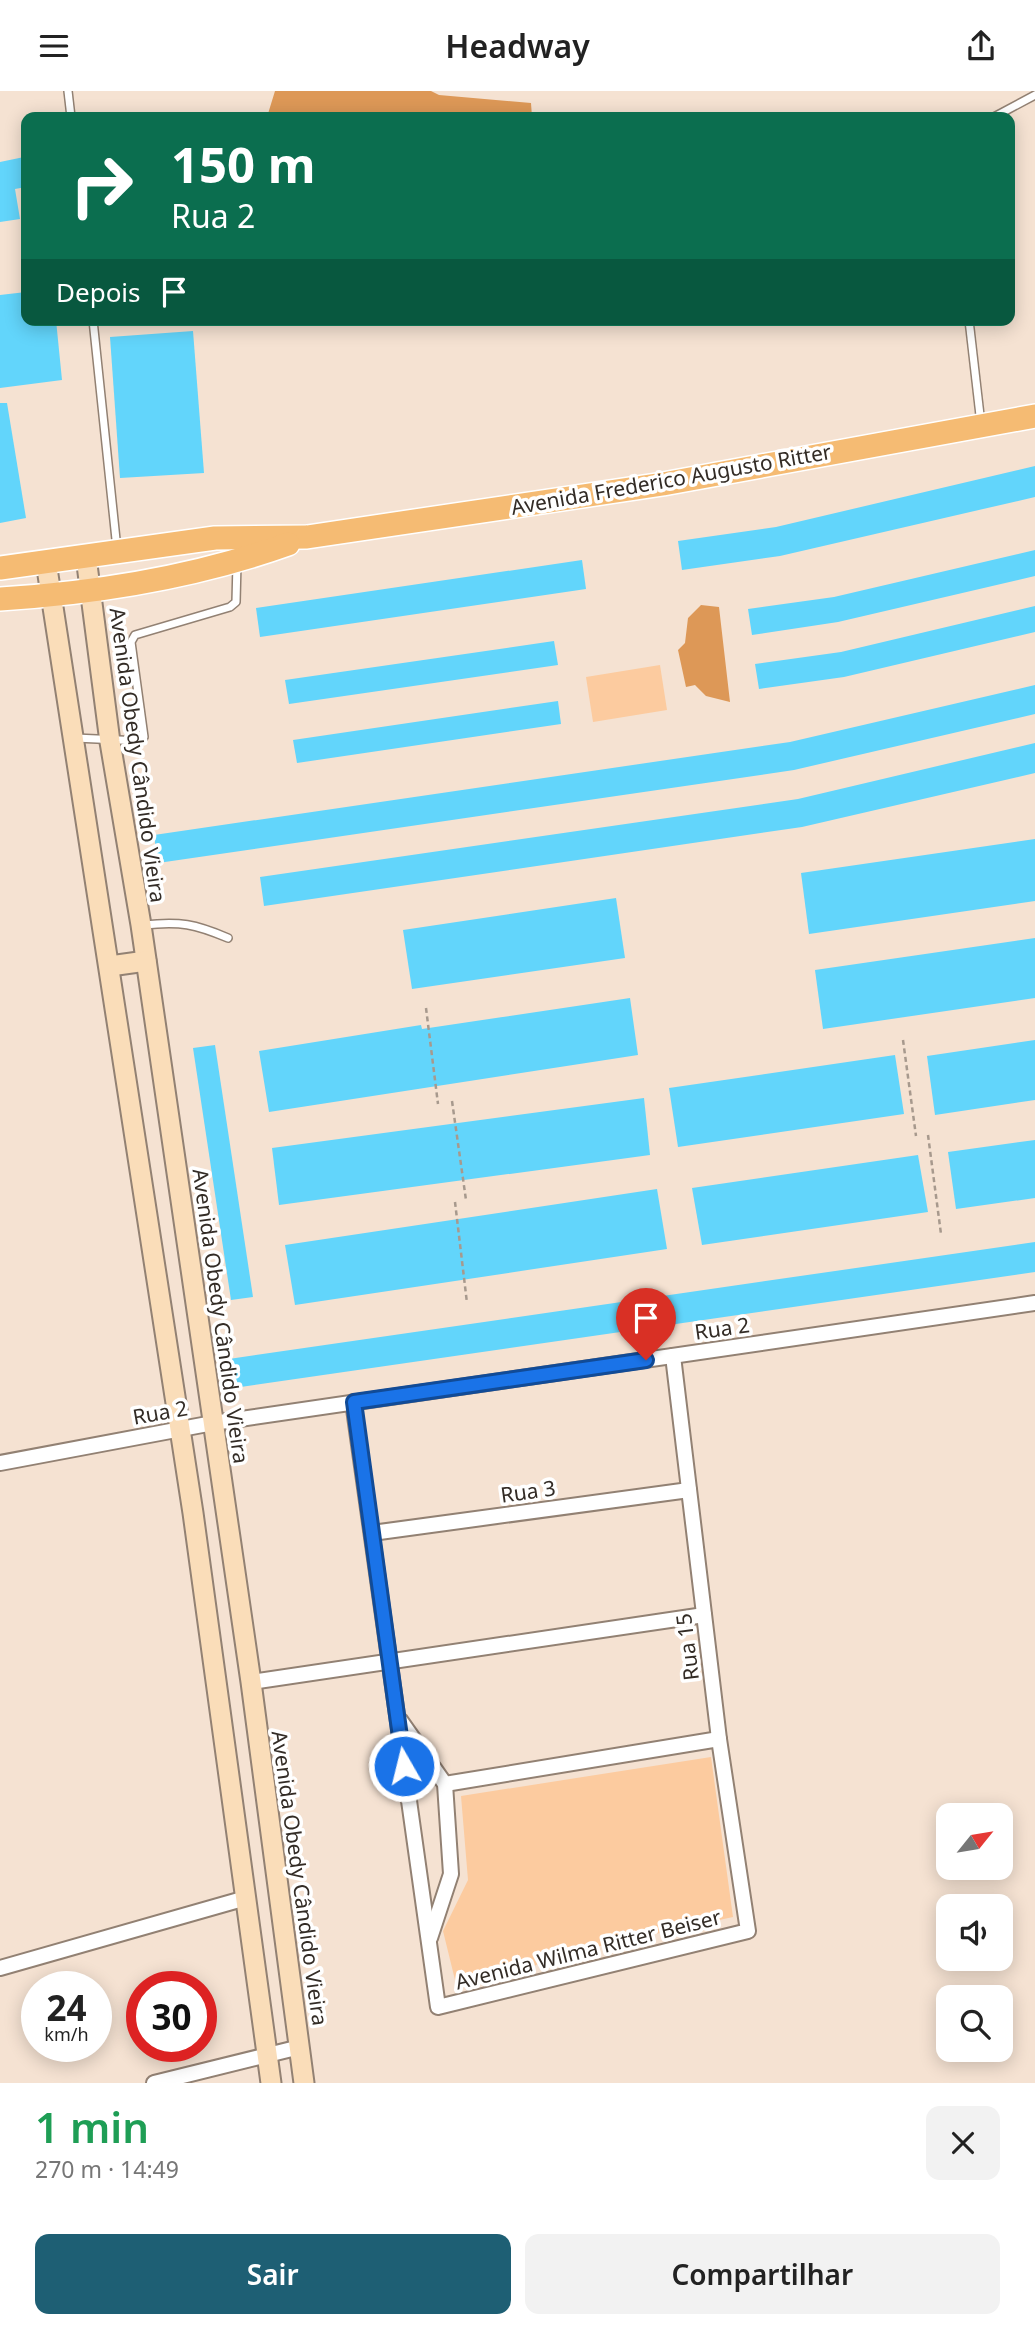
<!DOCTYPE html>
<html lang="pt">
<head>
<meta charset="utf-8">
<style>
  body { margin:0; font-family:"Noto Sans",sans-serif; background:#f2f2f2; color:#222; height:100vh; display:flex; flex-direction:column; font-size:26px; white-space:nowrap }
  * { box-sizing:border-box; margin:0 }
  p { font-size:23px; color:#767676 }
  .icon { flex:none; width:38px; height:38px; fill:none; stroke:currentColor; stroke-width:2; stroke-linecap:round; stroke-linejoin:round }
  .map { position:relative; height:1992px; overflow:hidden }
  .side { display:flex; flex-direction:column; background:#fff; flex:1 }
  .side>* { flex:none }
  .guide { position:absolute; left:21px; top:21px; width:994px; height:214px; border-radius:14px; box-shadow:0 4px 18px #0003; background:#0b6e4f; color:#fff; overflow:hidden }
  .needle { width:46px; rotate:60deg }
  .buttons { position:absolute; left:936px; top:1712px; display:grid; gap:14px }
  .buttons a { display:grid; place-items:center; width:77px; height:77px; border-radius:14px; background:#fff; box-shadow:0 4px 18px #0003; font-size:35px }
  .speed { position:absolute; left:21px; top:1880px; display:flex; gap:14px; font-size:35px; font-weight:700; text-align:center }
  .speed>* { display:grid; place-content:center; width:91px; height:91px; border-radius:50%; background:#fff; box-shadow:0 4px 18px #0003; line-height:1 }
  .speed small { font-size:18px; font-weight:400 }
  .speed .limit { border:10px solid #d22; background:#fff; color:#111 }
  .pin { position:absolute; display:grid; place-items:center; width:60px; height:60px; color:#fff; margin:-72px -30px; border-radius:50% 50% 50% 0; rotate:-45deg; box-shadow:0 0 7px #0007 }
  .pin .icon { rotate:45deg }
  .me { position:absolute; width:77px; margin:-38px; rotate:352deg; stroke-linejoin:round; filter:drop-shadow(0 0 5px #0008) }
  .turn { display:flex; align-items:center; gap:24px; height:147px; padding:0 35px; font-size:32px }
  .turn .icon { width:91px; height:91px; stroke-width:2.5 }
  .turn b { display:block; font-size:49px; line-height:60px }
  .then { display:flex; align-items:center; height:66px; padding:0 35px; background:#0003; gap:14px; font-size:26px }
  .round { display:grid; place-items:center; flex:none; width:74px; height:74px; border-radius:14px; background:#f2f2f2 }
  .summary { display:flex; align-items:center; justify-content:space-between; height:119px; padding:0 35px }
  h1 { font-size:42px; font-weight:600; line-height:52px; color:#1e9e55 }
  .button { display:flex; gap:14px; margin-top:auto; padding:14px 35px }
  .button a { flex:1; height:80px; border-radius:14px; background:#1e5f74; color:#fff; font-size:28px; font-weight:600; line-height:80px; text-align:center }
  .button a+a { background:#f2f2f2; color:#222 }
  header { display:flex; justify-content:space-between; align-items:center; height:91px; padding:0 35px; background:#fff; font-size:32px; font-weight:600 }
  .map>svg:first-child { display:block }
</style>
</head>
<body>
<header><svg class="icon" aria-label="menu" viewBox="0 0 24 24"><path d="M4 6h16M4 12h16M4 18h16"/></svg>Headway<svg class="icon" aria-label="share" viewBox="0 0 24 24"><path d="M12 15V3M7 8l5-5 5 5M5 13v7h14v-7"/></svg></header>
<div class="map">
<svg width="1035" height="1992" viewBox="0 0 1035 1992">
  <rect width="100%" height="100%" fill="#f5e2d2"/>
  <g fill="#fccb9f">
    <polygon points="660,574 667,619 593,631 586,586"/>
    <polygon points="711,1666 733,1826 550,1866 531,1877 456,1893 443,1840 468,1789 461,1705"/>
  </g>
  <g fill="#dd9857">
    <polygon points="275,0 431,0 439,4 531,12 532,26 267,26"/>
    <polygon points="701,514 719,516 730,611 706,605 695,594 686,596 678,559 685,552 688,527"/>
  </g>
  <g fill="#62d5fb">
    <polygon points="24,66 26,96 15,98 20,128 0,131 0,71"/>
    <polygon points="26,201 26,229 56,229 62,289 0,297 0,204"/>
    <polygon points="193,240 204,382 120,387 110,246"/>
    <polygon points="0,312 7,312 26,427 0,432"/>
    <polygon points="1035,375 1035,406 780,465 682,479 678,450 776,436"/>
    <polygon points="1035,459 1035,485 838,531 752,544 748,518 834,506"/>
    <polygon points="582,469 586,498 260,546 256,517"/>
    <polygon points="1035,515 1035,541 844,586 759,598 755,573 841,561"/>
    <polygon points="554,550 558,574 289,613 285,589"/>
    <polygon points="1035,594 1035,623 794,679 158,772 154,744 790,651"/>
    <polygon points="558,610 561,633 297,672 293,649"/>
    <polygon points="1035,652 1035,682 802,736 264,815 260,786 798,708"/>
    <polygon points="1035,748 1035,810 809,843 801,782"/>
    <polygon points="616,807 625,867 412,898 403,839"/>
    <polygon points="1035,847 1035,907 823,938 815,879"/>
    <polygon points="630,907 638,964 269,1021 259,960 421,934 422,938"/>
    <polygon points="1035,949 1035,1009 935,1024 927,965"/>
    <polygon points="215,954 253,1206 231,1209 193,957"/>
    <polygon points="895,964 904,1023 678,1056 669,997"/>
    <polygon points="644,1007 650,1064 279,1114 272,1057"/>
    <polygon points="1035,1049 1035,1107 956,1118 948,1061"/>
    <polygon points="918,1064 928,1121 702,1154 692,1097"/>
    <polygon points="657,1098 667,1158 295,1214 285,1154"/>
    <polygon points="1035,1151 1035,1181 227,1298 222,1269"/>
  </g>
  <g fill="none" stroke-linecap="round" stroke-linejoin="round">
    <defs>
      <g id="service">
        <polyline points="68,0 71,26"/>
        <polyline points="994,26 1035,4"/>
        <polyline points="93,229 117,458"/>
        <polyline points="969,229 981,333"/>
        <polyline points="75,647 141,650 144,646 131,551 135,544 230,516 236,511 237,472"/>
        <path d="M144,834C180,830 195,833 228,847"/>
      </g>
      <g id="minor">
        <polyline points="353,1311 438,1916 748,1840 719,1648 673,1265"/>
        <polyline points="0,1372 213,1332 1035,1212"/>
        <polyline points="372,1442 689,1399"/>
        <polyline points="251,1591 704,1524"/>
        <polyline points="400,1629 445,1693 451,1783 430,1847"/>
        <polyline points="445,1693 719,1648"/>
        <polyline points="0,1877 246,1807"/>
        <polyline points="154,1992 300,1956"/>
      </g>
      <g id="secondary">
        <polyline points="86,466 110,651 141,834 251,1591 304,1992"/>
        <polyline points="46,471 193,1422 271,1992"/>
        <polyline points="110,875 146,870"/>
      </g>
      <g id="primary">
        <polyline points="0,477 215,447 307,446 663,393 1035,325"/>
        <path d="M0,508C97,502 196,486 288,453"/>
      </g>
    </defs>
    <use href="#service" stroke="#928173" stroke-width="10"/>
    <use href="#minor" stroke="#928173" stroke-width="18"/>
    <use href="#secondary" stroke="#928173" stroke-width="23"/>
    <use href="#primary" stroke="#fff" stroke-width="26"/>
    <g stroke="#a7998d" stroke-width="2.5" stroke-dasharray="5 3.5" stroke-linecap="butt">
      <polyline points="426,917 438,1013"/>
      <polyline points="903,949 916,1045"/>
      <polyline points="452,1010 466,1109"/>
      <polyline points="928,1044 941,1143"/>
      <polyline points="455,1111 467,1212"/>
    </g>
    <use href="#service" stroke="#fff" stroke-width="7"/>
    <use href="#minor" stroke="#fff" stroke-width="14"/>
    <use href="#secondary" stroke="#faddb9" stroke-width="19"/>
    <use href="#primary" stroke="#f5bb73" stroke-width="23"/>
  </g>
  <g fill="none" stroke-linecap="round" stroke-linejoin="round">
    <defs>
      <polyline id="route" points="404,1675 354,1311 646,1269"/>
    </defs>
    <use href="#route" stroke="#114b97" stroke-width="18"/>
    <use href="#route" stroke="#1a73e8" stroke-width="12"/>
  </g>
  <g text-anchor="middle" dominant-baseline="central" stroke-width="7" stroke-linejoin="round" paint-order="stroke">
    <g font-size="21" fill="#332c26" stroke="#fff">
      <text transform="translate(671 388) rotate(-10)">Avenida Frederico Augusto Ritter</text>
      <text transform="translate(138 664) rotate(82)">Avenida Obedy Cândido Vieira</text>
      <text transform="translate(221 1225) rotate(82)">Avenida Obedy Cândido Vieira</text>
      <text transform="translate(722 1237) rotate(-8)">Rua 2</text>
      <text transform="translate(160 1321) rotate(-10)">Rua 2</text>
      <text transform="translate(528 1400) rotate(-8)">Rua 3</text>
      <text transform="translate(687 1556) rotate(-97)">Rua 15</text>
      <text transform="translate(300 1787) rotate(82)">Avenida Obedy Cândido Vieira</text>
      <text transform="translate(588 1858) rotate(-14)">Avenida Wilma Ritter Beiser</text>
    </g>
  </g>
</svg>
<div class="buttons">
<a><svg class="needle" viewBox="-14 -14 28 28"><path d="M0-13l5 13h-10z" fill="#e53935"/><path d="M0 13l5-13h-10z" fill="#767676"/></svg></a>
<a><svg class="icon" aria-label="sound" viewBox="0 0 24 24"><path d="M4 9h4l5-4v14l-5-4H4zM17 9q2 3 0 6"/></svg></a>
<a><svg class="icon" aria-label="search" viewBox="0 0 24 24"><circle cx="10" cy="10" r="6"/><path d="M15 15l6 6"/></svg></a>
</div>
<div class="speed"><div>24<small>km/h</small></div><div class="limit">30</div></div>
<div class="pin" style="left:646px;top:1269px;background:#d93025"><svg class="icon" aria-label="arrive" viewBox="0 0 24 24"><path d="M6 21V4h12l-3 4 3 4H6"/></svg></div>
<svg class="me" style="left:404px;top:1675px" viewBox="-20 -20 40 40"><circle r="17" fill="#1a73e8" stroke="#fff" stroke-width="3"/><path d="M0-11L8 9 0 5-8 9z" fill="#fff"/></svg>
<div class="guide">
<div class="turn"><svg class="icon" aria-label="right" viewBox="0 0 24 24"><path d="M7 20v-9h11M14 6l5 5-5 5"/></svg><div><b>150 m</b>Rua 2</div></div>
<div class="then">Depois<svg class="icon" aria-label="arrive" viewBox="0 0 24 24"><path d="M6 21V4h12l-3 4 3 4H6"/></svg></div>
</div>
</div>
<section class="side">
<div class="summary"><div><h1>1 min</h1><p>270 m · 14:49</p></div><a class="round"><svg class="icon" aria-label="close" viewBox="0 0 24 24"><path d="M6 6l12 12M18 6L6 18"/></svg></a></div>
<div class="button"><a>Sair</a><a>Compartilhar</a></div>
</section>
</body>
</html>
